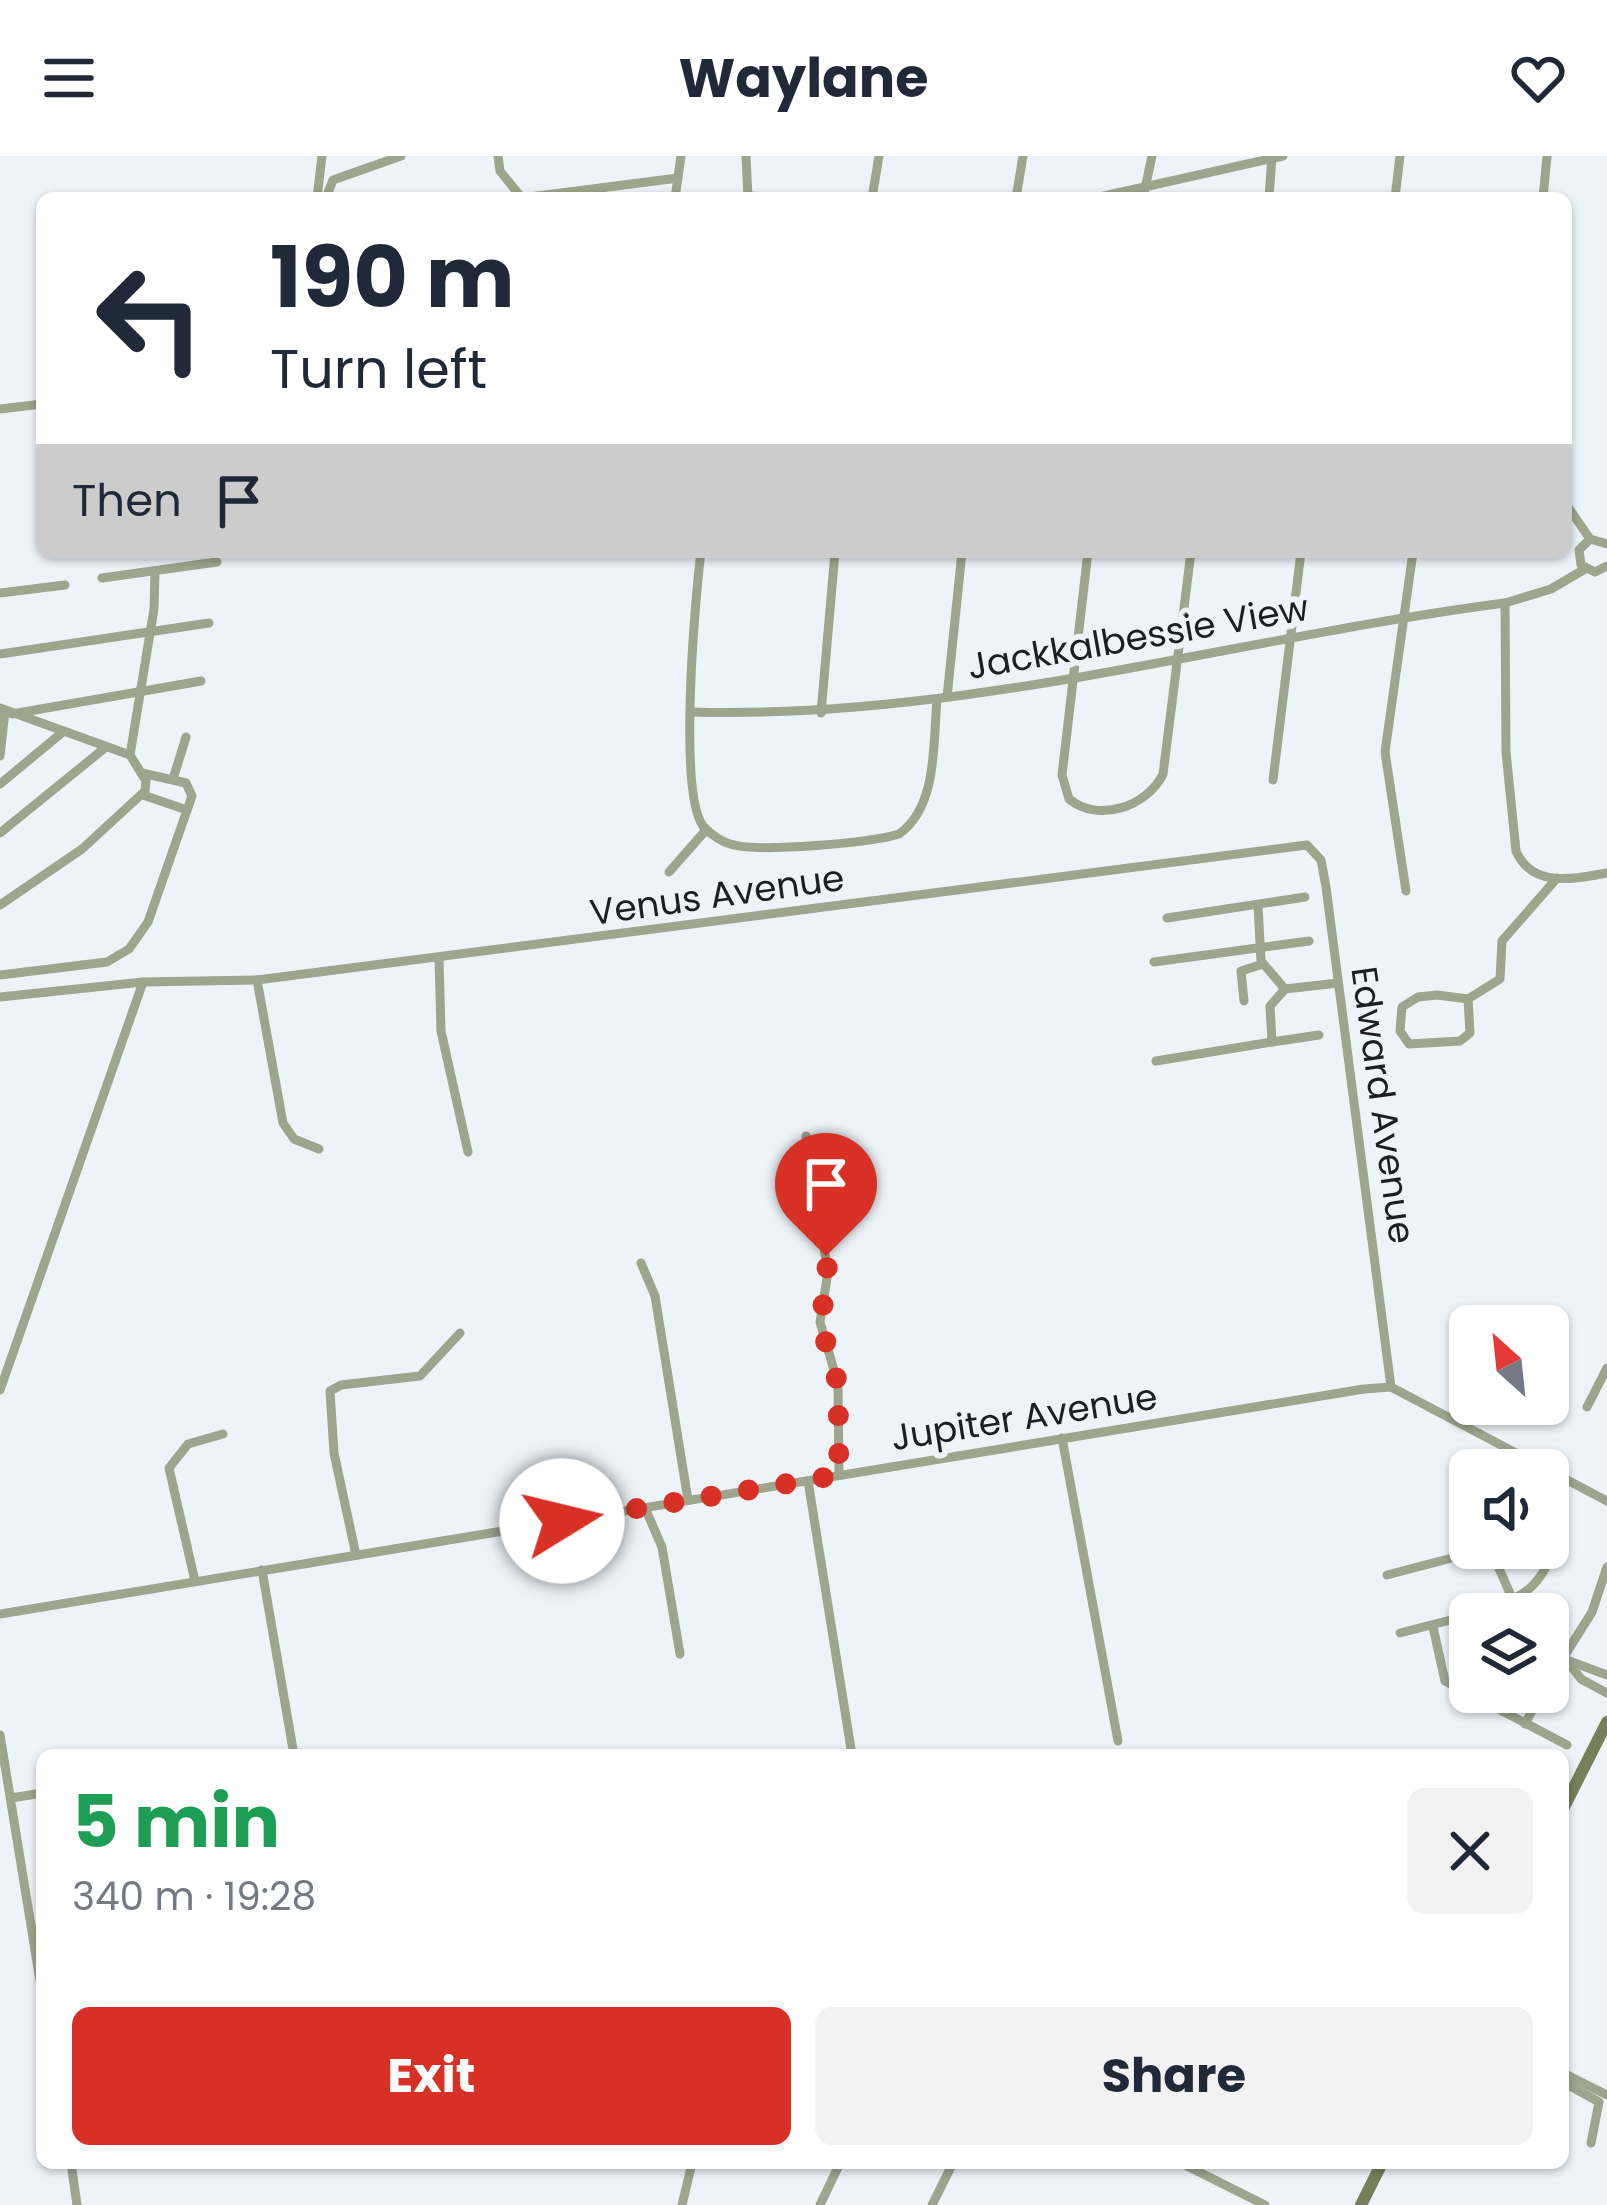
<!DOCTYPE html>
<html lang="en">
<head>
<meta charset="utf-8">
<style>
  body { margin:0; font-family:Poppins,sans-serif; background:#f2f2f3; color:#1f2937; height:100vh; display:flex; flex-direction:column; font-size:45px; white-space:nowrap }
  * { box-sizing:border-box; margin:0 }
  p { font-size:39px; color:#747a83 }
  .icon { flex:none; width:66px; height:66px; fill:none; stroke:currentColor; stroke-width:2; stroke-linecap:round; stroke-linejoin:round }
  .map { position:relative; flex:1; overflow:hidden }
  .sheet { position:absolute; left:36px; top:1593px; width:1533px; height:420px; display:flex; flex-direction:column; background:#fff; border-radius:18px; box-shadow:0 3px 9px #0004 }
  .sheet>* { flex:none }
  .top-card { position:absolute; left:36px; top:36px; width:1536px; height:366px; border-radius:18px; box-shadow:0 3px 9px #0004; background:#fff; color:#1f2937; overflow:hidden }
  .needle { width:78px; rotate:333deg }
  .buttons { position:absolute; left:1449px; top:1149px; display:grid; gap:24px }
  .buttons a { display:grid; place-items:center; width:120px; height:120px; border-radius:18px; background:#fff; box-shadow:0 3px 9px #0004; font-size:60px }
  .pin { position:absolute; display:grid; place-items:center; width:102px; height:102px; color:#fff; margin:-123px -51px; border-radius:50% 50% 50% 0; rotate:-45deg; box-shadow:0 0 12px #0007 }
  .pin .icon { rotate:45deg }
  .me { position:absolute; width:132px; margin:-66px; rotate:81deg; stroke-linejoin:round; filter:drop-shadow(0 0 9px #0008) }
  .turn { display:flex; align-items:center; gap:42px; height:252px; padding:0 36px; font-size:54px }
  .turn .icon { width:156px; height:156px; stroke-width:2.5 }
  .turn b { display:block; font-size:84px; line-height:102px }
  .then { display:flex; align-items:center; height:114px; padding:0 36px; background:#0003; gap:24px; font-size:45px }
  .round { display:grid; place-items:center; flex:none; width:126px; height:126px; border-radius:18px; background:#f2f2f3 }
  .summary { display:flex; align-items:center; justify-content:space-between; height:204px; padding:0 36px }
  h1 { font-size:72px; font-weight:700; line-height:90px; color:#1e9e55 }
  .action { display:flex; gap:24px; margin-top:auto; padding:24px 36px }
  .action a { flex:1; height:138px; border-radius:18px; background:#d93025; color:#fff; font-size:48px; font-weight:700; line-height:138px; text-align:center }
  .action a+a { background:#f2f2f3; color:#1f2937 }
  header { display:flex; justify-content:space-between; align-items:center; height:156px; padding:0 36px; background:#fff; font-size:54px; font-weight:700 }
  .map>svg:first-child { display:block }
</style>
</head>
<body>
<header><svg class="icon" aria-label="menu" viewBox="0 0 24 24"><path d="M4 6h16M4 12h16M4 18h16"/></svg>Waylane<svg class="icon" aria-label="heart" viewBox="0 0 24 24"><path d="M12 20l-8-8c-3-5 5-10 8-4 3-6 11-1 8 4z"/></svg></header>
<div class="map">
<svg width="1607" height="2049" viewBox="0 0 1607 2049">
  <rect width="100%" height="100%" fill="#ecf3f9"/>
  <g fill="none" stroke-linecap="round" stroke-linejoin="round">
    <g stroke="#9da58c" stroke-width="9">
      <polyline points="498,0 500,15 522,42 678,22"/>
      <polyline points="746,0 748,42"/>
      <polyline points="748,40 790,42"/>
      <polyline points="317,42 322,0"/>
      <polyline points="326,42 333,24 401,0"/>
      <polyline points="675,42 681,0"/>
      <polyline points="872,42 879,0"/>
      <polyline points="1016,42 1023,0"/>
      <polyline points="1095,42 1283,0"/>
      <polyline points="1143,42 1152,0"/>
      <polyline points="1269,42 1272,0"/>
      <polyline points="1395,42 1400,0"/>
      <polyline points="1543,42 1547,0"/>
      <polyline points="0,253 42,248"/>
      <polyline points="1566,348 1590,383 1607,388"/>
      <polyline points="1590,383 1579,394 1581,409 1595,416 1607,410"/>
      <path d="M701,396C695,443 678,636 703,670C710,678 723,687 734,689C762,696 870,687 899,678C938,651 933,586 937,543"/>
      <path d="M1088,396L1062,619L1069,643C1098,667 1147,651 1163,618L1191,396"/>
      <polyline points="102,422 217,406"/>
      <polyline points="0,437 65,429"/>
      <path d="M1505,447L1506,596L1516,695C1532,732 1573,723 1607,717"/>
      <polyline points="0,498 209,467"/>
      <polyline points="947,541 962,396"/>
      <polyline points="0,552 130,599"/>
      <path d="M691,556C965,564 1235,482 1505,447L1551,433L1585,413"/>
      <polyline points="821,557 835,396"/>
      <polyline points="12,558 201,525"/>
      <polyline points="0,600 5,555"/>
      <polyline points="173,623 186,581"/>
      <polyline points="1273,624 1301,396"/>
      <polyline points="0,628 64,575"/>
      <polyline points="143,639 187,654"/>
      <polyline points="0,677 106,591"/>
      <polyline points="669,716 706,674"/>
      <polyline points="1406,735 1385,596 1413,396"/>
      <polyline points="0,749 82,693 145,635 146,625 130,599 154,453 155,415"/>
      <polyline points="1258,749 1261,805 1285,833 1338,827"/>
      <polyline points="1167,762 1305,741"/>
      <polyline points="439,802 441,875 468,996"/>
      <polyline points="1154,806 1309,785"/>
      <polyline points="0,819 107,806 129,793 148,766 192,640 186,627 142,617"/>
      <polyline points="257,824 283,967 294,983 319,993"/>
      <polyline points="1285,833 1270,850 1272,886 1319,879"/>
      <polygon points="1437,839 1468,843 1470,877 1460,885 1409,888 1400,875 1402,851 1418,841"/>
      <polyline points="0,841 143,826 257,824 1307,689 1321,704 1326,731 1391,1231"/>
      <polyline points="1468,843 1500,823 1502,785 1557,722"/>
      <polyline points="1244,845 1241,815 1263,808"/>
      <polyline points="1156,905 1272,886"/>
      <polyline points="806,980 828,1116 820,1166 838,1228 839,1319"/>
      <polyline points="641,1107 655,1140 688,1344"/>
      <polyline points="0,1234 143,826"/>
      <polyline points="1587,1251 1607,1212"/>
      <polyline points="1062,1282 1118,1585"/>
      <polyline points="808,1325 852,1599"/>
      <polyline points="645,1352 662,1391 680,1498"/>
      <polyline points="356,1399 334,1297 330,1235 341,1229 420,1220 460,1177"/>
      <polyline points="262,1414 294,1599"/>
      <polyline points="1387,1419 1490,1392 1519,1458"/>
      <polyline points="195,1425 169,1312 188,1288 223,1278"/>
      <polyline points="0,1458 1364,1233 1391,1231 1607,1345"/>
      <path d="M1473,1458C1530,1439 1542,1433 1560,1374"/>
      <polyline points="1433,1471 1445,1525 1567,1589"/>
      <polyline points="1400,1477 1470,1459"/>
      <polyline points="1548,1497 1607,1519"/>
      <polyline points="1569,1507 1581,1523 1607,1537"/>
      <polyline points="1548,1526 1592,1456 1607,1411"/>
      <polyline points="1525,1568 1542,1536"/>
      <polyline points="0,1579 42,1837"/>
      <polyline points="11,1642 42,1637"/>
      <polyline points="1563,1917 1607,1939"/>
      <polyline points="1563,1926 1599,1946 1591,1987"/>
      <polyline points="71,2007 77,2049"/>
      <polyline points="1181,2007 1265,2049"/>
      <polyline points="682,2049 692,2007"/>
      <polyline points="820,2049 840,2007"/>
      <polyline points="932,2049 953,2007"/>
    </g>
    <g stroke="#75805b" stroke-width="12">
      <polyline points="1563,1653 1607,1566"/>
      <polyline points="1361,2049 1382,2007"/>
    </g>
  </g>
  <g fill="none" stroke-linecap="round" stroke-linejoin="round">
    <polyline stroke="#d93025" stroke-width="21" stroke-dasharray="0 37.8" points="562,1365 839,1319 838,1228 820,1166 828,1121 826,1100"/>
  </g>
  <g text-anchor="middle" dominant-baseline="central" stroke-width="12" stroke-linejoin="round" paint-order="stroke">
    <g font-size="36" fill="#1c1e21" stroke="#ecf3f9">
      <text transform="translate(1138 481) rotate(-10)">Jackkalbessie View</text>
      <text transform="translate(717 739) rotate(-8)">Venus Avenue</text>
      <text transform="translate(1383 949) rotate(82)">Edward Avenue</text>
      <text transform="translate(1024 1261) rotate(-9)">Jupiter Avenue</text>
    </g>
  </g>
</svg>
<div class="buttons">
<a><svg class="needle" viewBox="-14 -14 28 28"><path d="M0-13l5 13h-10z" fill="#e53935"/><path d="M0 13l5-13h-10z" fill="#747a83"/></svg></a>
<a><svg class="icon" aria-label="sound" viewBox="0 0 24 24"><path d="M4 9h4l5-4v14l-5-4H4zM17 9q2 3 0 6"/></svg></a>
<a><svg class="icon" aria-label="layers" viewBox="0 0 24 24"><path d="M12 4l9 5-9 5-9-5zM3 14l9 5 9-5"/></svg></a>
</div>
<div class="pin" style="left:826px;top:1100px;background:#d93025"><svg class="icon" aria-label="arrive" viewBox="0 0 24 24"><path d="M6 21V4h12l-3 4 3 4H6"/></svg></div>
<svg class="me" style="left:562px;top:1365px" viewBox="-20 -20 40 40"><circle r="19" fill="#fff"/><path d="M0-13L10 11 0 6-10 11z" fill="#d93025"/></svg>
<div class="top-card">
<div class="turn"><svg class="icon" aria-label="left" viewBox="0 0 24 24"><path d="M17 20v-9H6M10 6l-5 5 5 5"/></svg><div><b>190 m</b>Turn left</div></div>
<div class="then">Then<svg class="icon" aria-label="arrive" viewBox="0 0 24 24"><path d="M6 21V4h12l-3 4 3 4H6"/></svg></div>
</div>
<section class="sheet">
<div class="summary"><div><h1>5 min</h1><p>340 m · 19:28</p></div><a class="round"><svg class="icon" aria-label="close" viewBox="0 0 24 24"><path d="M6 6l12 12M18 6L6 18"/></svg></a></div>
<div class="action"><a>Exit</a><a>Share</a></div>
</section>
</div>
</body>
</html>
